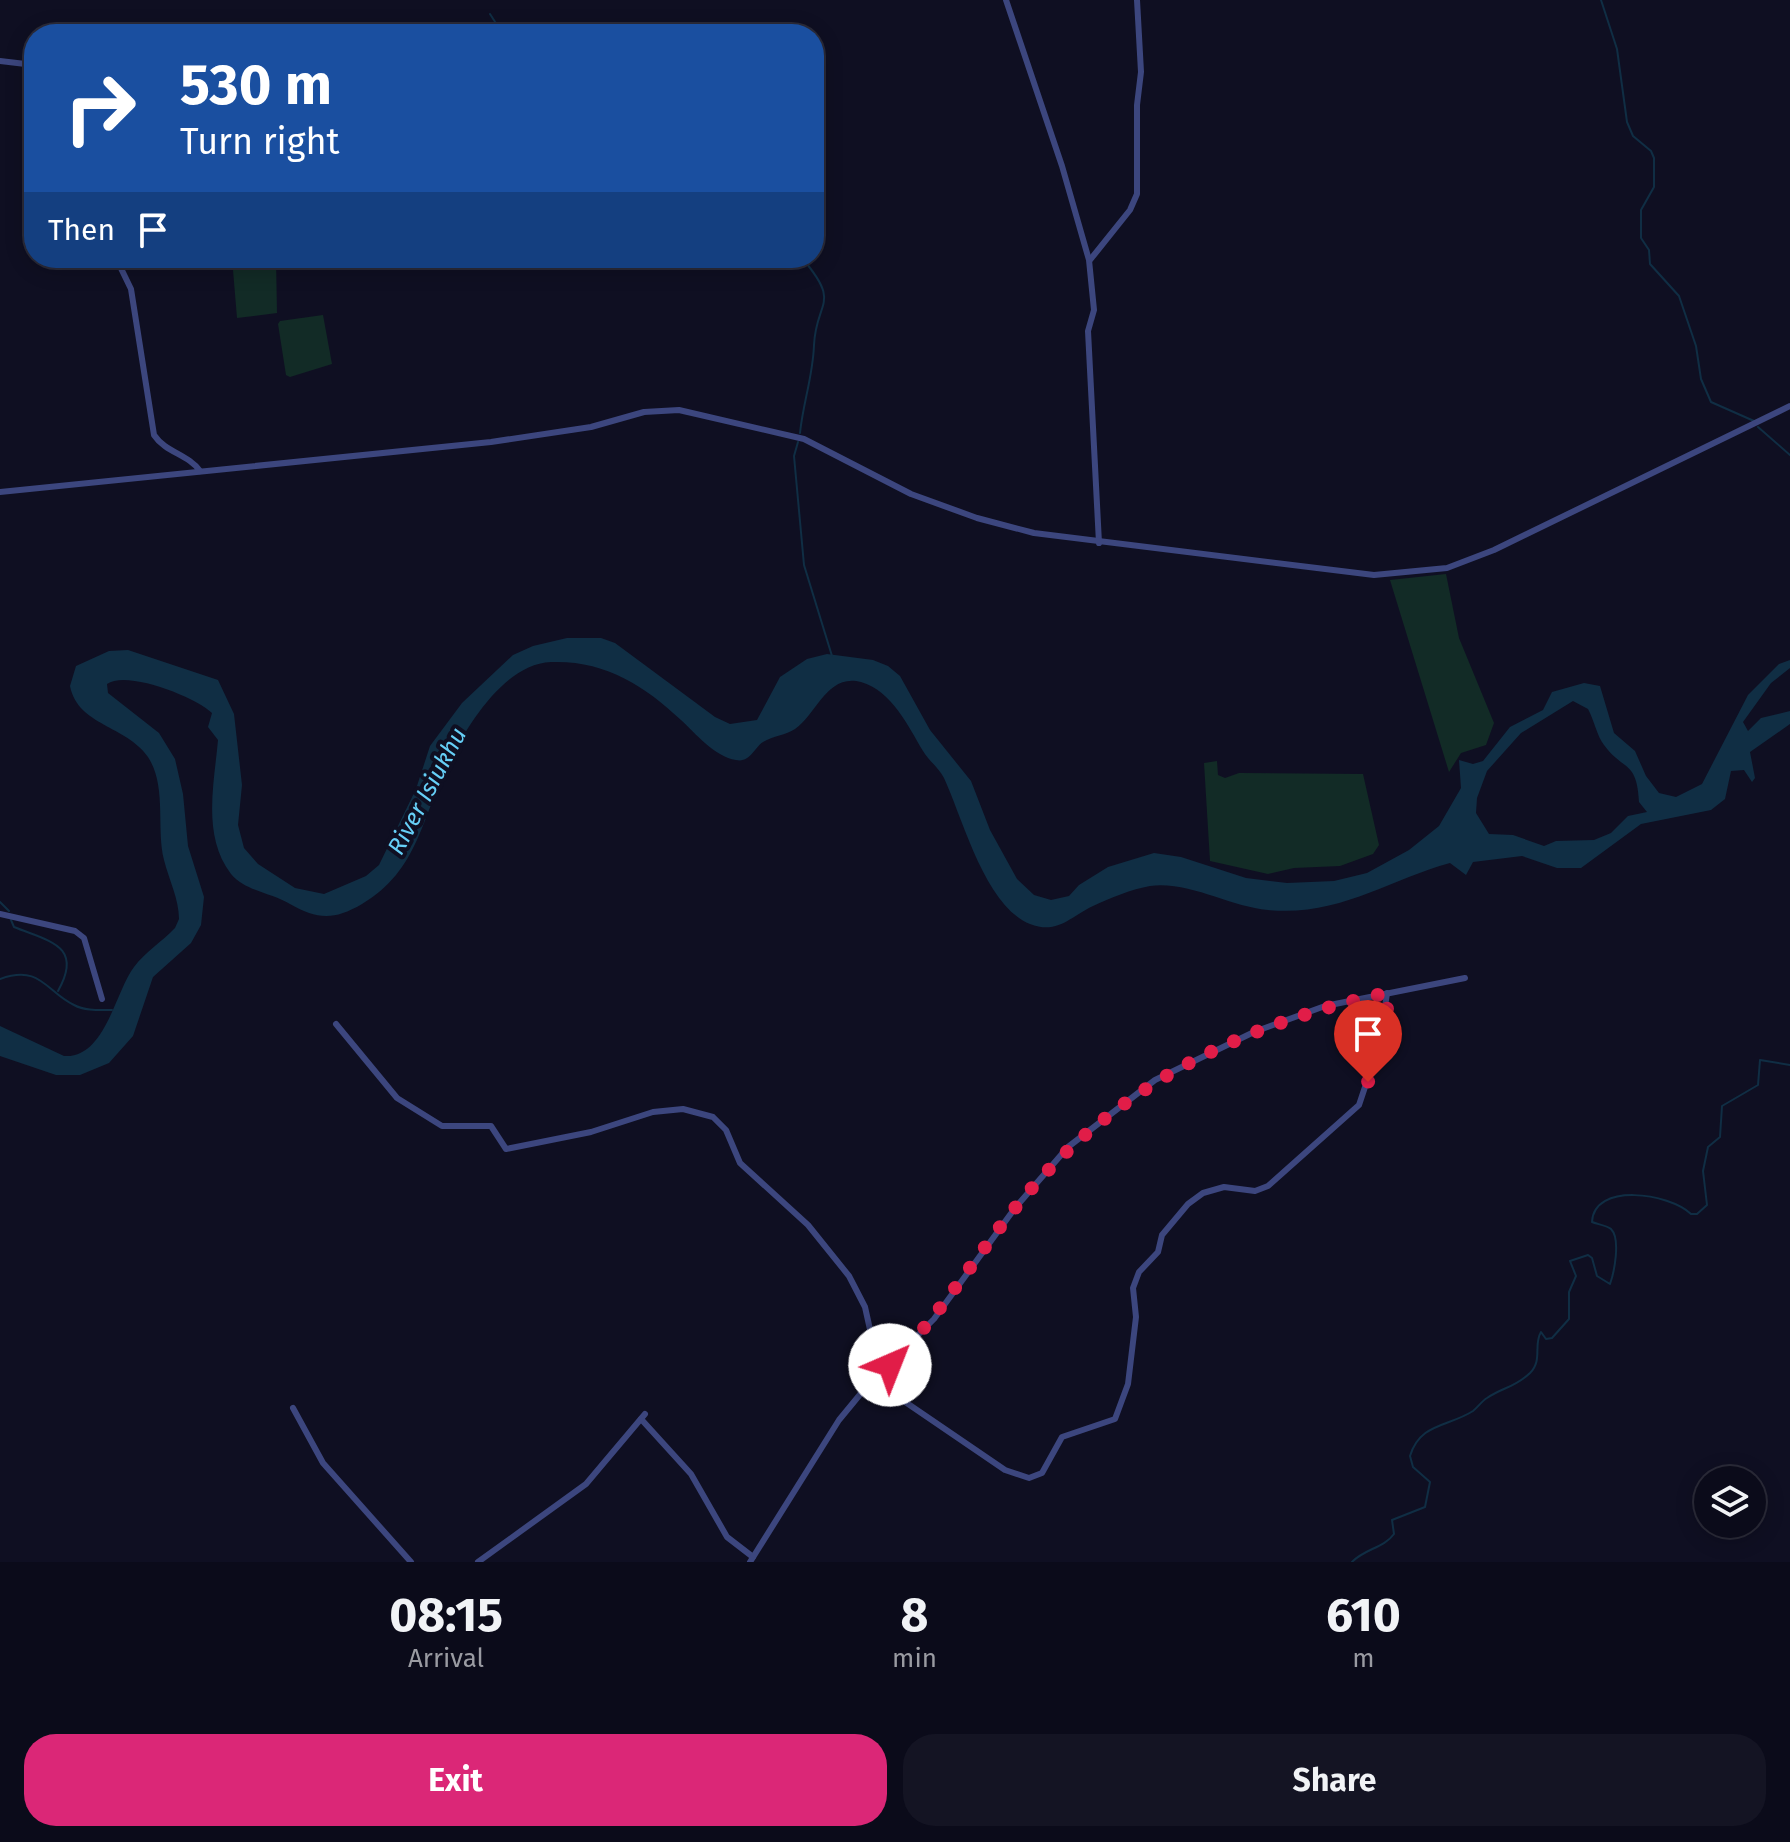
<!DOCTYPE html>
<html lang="en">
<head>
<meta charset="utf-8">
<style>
  body { margin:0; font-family:"Fira Sans",sans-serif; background:#141423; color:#f1f3f6; height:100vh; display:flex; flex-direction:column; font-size:30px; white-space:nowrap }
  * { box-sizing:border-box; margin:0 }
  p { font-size:26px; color:#9a9ba2 }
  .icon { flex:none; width:44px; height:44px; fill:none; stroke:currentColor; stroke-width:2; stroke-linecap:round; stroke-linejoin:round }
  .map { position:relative; height:1562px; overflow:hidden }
  .details { display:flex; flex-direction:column; background:#0b0b1a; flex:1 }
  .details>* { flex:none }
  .top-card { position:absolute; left:24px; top:24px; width:800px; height:244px; border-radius:32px; box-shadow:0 4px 20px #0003,0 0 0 2px #2b2b39; background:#1a4fa0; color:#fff; overflow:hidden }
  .buttons { position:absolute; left:1694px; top:1466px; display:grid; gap:16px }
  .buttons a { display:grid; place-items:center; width:72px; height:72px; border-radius:50%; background:#0b0b1a; box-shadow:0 4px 20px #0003,0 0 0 2px #2b2b39; font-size:40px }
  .pin { position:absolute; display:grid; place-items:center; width:68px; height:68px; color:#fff; margin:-82px -34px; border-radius:50% 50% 50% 0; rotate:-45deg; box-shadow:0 0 8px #0007 }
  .pin .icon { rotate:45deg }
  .me { position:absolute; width:88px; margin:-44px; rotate:44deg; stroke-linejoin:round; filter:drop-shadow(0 0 6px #0008) }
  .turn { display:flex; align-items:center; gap:28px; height:168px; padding:0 24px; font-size:36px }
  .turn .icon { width:104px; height:104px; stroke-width:2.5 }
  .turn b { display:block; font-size:56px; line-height:68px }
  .then { display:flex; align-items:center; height:76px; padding:0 24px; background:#0003; gap:16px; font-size:30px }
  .eta { display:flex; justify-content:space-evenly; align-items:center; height:136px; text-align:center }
  .eta b { font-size:48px; font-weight:700; line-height:56px }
  .action { display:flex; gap:16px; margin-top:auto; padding:16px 24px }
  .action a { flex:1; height:92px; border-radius:32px; background:#db2777; color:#fff; font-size:32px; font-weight:700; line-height:92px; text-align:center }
  .action a+a { background:#141423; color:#f1f3f6 }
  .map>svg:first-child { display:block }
</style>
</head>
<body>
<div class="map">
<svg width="1790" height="1562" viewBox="0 0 1790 1562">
  <rect width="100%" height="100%" fill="#0f0f22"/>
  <g fill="#122b26">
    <polygon points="232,258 276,258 277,313 237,318"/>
    <polygon points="323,315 332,364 290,377 286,375 278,324 280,321"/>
    <polygon points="1446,574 1459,638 1494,723 1486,745 1461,753 1449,772 1390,580"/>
    <polygon points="1217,761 1218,775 1225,778 1239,773 1363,774 1379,845 1373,854 1340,866 1294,868 1268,874 1210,861 1204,763"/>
  </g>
  <path fill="#102e44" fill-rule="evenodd" d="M567,638H601L615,643L715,717L730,724L757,720L780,677L807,659L827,654L873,660L888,666L900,676L930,730L971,781L990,830L1017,879L1034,895L1051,900L1069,896L1079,885L1108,867L1154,853L1181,857L1246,878L1287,883L1334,881L1367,873L1409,850L1439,826L1461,788L1459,760L1473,764L1483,761L1510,727L1543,710L1552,692L1584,683L1600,686L1614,733L1635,751L1646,776L1659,793L1676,797L1702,784L1748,695L1779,664L1790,660V668L1771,683L1743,722L1748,731L1761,718L1790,711V724L1750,752L1755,778L1752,782L1744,770L1731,771L1725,799L1711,810L1641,824L1581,868H1557L1522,856L1473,862L1466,875L1450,863C1388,880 1338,917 1268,910C1230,907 1190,881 1150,886C1132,889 1110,898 1093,906C1071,916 1058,935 1030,924C985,906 963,819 944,778C939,768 929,761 923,751C908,726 892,691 861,682C827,673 817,714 795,729C786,735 773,736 763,742C754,748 750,763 736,760C715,757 695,733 681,720C644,685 604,660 551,662C505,664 469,723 450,760C422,814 420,870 362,904C333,921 317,919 290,904C272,893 245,891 231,874C202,836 214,785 218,740L208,727L212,713C195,697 127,670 107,684L108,693L159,733L175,759L183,794L188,846L204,897L201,925L191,943L153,977L133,1036L109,1063L80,1075H56L0,1056V1026L64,1056C105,1059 115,992 134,967C145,952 163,941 175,928L179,919C179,899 169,880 164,860C156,828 167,786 148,757C126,725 78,726 70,686L76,666L109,651L128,650L218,680L234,714L242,785L238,825L244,848L258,864L295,888L324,894L366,876L379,865L416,789L430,746L462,703L513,655L533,646ZM1573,701L1588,709C1594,720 1597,736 1604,745C1623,771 1637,760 1639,802L1647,812L1628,816L1611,833L1594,840L1556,841L1544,846L1513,835L1489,834L1476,813L1477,798L1487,771L1521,733Z"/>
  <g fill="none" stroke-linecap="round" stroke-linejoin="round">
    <g stroke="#102e44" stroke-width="2">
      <polyline points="1601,0 1617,49 1627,122 1633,136 1651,151 1654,158 1654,187 1641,210 1641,238 1649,250 1650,264 1679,296 1696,346 1701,379 1711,402 1754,421"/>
      <polyline points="490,14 499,28 510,34"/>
      <polyline points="1758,427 1790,455"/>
      <path d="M800,433C803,403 813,376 814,345C816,300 842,305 802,258"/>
      <polyline points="798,442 794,456 804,565 832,656"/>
      <polyline points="0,902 9,911"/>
      <path d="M11,920L14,927C48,941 84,945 58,991"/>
      <path d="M0,979C41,964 46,992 74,1005C85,1011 99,1010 112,1010"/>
      <path d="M1352,1562C1364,1549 1384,1548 1394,1534L1392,1520L1425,1507L1430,1482L1413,1467L1410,1456C1420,1423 1448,1427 1473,1411C1478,1407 1482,1401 1487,1398C1503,1387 1514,1388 1530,1373C1543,1360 1533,1345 1541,1332L1546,1339L1552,1338L1569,1319V1292L1576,1276L1570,1261L1588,1255L1592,1258L1597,1276L1610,1284C1614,1273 1621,1239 1611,1229C1608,1226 1597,1224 1592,1222C1594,1182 1669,1193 1691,1214H1697L1707,1205L1703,1171L1708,1147L1720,1137L1722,1106L1758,1085L1760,1060L1790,1065"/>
    </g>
    <g stroke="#3c467e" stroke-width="6">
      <polyline points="1006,0 1062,166 1089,260 1094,310 1088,331 1099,543"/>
      <polyline points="0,61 34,65"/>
      <path d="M116,258L131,289L154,435C166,453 188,454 200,471"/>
      <polyline points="1090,260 1130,210 1137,194 1137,105 1141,72 1137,0"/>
      <polyline points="0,492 491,442 591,427 644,412 679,410 804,439 911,494 977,518 1034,533 1374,575 1447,568 1494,550 1790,406"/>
      <polyline points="0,914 75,931 84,938 102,999"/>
      <polyline points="336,1024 397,1098 442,1126 491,1126 506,1149 591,1132 653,1112 683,1109 713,1117 726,1130 740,1163 808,1225 849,1276 865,1307 873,1343 873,1380 1005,1470 1029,1478 1042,1473 1062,1437 1115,1419 1128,1384 1136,1317 1133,1288 1139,1272 1158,1252 1162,1235 1188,1204 1203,1193 1224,1187 1255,1191 1268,1186 1359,1105 1380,1042 1387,993"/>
      <polyline points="293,1408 323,1463 411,1562"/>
      <polyline points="641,1419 691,1474 727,1537 753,1557"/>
      <polyline points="478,1562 586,1484 645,1414"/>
      <polyline points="750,1562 839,1420 867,1386 934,1319 1015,1208 1068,1147 1155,1080 1254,1032 1325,1006 1465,978"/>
    </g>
  </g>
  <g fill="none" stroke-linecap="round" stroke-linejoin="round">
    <path stroke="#e11d48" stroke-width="14" stroke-dasharray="0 25.2" d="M890,1365C939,1317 973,1260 1015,1208C1113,1087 1238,1025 1387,993V1017L1368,1082"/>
  </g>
  <g text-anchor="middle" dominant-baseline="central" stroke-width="8" stroke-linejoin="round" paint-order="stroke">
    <g font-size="24" font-style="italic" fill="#66cff7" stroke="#0f0f22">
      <text transform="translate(427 791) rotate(-62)">River Isiukhu</text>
    </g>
  </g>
</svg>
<div class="buttons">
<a><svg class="icon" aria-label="layers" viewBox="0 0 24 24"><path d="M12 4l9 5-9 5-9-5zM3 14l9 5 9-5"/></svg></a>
</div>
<div class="pin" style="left:1368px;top:1082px;background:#d93025"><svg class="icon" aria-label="arrive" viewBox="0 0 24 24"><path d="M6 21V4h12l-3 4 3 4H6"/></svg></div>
<svg class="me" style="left:890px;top:1365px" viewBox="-20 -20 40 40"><circle r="19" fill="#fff"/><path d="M0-13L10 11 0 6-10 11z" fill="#e11d48"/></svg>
<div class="top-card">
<div class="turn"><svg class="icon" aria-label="right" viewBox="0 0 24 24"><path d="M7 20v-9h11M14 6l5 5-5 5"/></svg><div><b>530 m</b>Turn right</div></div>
<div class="then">Then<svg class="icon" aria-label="arrive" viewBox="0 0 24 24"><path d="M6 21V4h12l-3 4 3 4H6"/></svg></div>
</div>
</div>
<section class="details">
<div class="eta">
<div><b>08:15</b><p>Arrival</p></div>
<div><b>8</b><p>min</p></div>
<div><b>610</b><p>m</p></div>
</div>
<div class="action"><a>Exit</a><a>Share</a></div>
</section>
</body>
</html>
